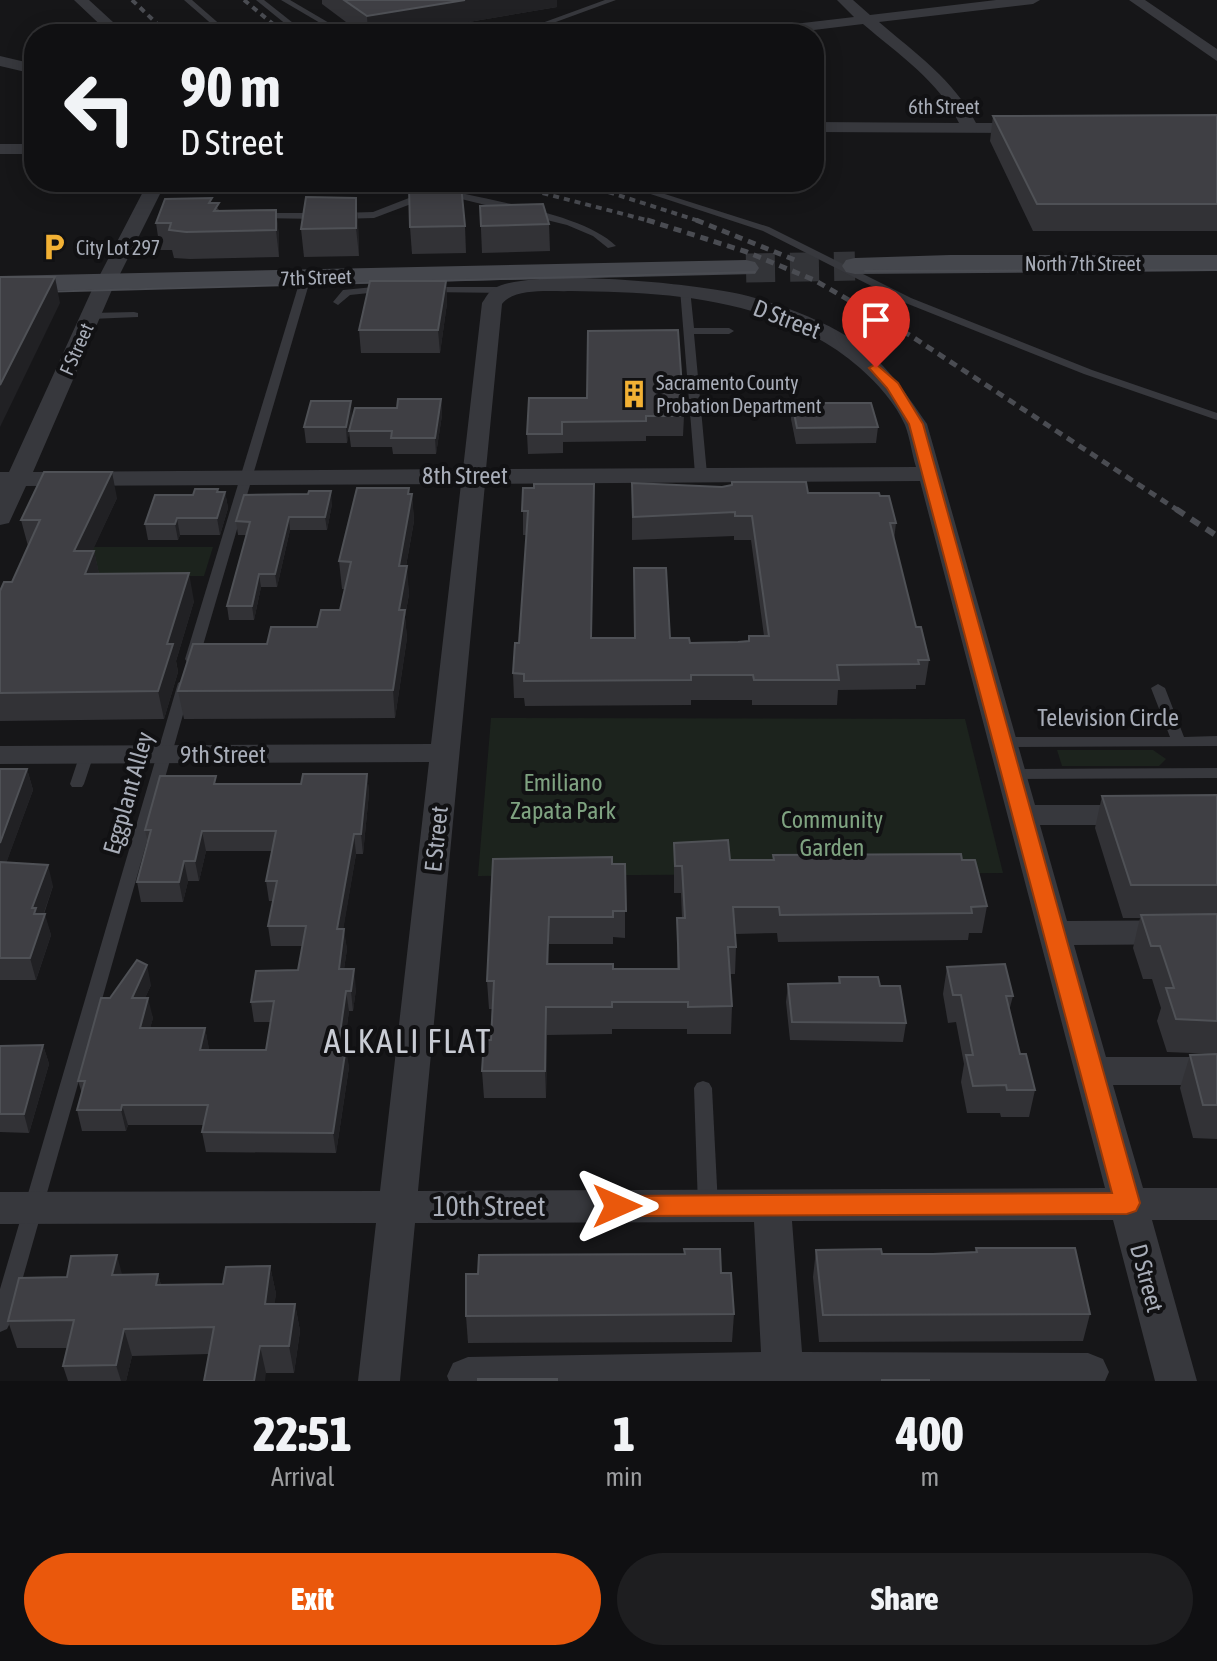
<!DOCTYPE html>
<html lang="en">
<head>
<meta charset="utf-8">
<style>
  body { margin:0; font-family:"Asap Condensed",sans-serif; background:#1e1e20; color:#f1f3f6; height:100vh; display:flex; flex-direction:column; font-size:30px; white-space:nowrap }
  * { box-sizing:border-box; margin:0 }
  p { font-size:26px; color:#9c9d9f }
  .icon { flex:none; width:44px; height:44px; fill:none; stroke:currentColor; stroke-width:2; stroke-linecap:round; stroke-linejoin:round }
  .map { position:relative; height:1381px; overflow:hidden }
  .drawer { display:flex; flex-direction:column; background:#101012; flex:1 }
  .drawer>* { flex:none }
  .guide { position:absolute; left:24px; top:24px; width:800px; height:168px; border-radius:32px; box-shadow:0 4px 20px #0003,0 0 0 2px #303032; background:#101012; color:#f1f3f6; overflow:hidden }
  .pin { position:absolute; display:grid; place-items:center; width:68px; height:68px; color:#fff; margin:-82px -34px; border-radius:50% 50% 50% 0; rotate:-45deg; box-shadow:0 0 8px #0007 }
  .pin .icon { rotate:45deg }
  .me { position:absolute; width:88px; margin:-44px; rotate:90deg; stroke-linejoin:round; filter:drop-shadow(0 0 6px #0008) }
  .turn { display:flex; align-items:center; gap:28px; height:168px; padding:0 24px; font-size:36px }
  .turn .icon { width:104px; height:104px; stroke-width:2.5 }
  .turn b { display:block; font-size:56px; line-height:68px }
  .eta { display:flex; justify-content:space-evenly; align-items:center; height:136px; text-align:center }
  .eta b { font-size:48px; font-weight:800; line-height:56px }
  .button { display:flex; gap:16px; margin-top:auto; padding:16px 24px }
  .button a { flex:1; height:92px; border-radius:48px; background:#ea580c; color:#fff; font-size:32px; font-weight:800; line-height:92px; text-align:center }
  .button a+a { background:#1e1e20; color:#f1f3f6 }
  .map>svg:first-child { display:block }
</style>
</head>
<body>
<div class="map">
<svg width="1217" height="1381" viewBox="0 0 1217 1381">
  <rect width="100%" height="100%" fill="#161618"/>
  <g fill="#1c231d">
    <polygon points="32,547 213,547 204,576 19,576"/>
    <polygon points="491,718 965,719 1003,873 478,876"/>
    <polygon points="1057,750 1153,750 1166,759 1159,766 1062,766"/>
  </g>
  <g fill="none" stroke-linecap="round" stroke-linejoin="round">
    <polyline stroke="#333438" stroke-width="29" stroke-dasharray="29 15" stroke-linecap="butt" points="746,268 855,266"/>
    <g fill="#37383d" fill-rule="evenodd">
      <polygon points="184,0 192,0 231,34 223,34"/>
      <polygon points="256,0 264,0 307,34 298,34"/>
      <polygon points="281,0 290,0 348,34 339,34"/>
      <polygon points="605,0 616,0 523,34 512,34"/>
      <polygon points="614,182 627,182 769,227 911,298 1092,370 1217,413 1217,420 1084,374 903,302 763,231"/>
      <path d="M453,191C497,202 585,215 616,246L608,248L593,236L567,225L453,197L419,201L374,218L340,219L335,216L340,213L373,212L414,196Z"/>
      <polygon points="260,213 319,213 324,216 319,219 257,218 255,216"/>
      <polygon points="306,274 311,277 199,659 192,663 187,662 185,659 301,277"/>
      <polygon points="384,286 388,287 388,291 350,295 338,305 333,302 343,290"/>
      <polygon points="685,286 690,289 694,328 729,328 734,331 729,334 694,334 707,474 701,478 695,474 680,289"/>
      <polygon points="429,287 508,287 513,290 508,293 425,292 425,288"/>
      <polygon points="134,312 138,313 138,317 91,319 86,316 91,313"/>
      <polygon points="185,679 192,683 10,1323 7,1329 0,1332 0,1289 178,683"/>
      <polygon points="1158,684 1165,688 1184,737 1217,736 1217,746 1000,747 993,742 1000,737 1170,737 1151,688"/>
      <polygon points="87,749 94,754 84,784 82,787 72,787 70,784 80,754"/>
      <polygon points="1217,768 1217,778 1009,779 1002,774 1009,769"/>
      <polygon points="703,1081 709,1083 712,1088 718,1206 715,1212 708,1214 701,1212 698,1206 694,1088 697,1083"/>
    </g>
    <g fill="#37383d" fill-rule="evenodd">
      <polygon points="74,0 89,0 126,34 110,34"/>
      <path d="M837,0H853L870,15L996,0H1040L1033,4L879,22C915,53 954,80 976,123H1028L1036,128L1028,133L814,132V122L959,123C939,81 898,54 863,24L781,34H736L743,30L854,17Z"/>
      <polygon points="1129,0 1145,0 1217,49 1217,61"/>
      <polygon points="0,56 34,64 34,74 0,66"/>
      <rect x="0" y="144" width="34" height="10"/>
      <path d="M148,182H166L111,292L33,472L463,469L482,303C485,299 489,291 493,289C529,266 705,284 748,296C784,306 819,319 850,338C884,360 905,392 927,424L1035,805H1136L1147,808L1151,815L1147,822L1136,825H1040L1067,921L1217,920V944L1074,945L1106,1057H1217V1085H1113L1143,1188H1217V1220H1152L1197,1381H1155L1113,1220L792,1221L802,1352L1088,1353L1103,1359L1109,1372L1105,1381H449L447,1376L453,1363L468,1357L761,1352L754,1222L415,1223L400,1381H358L376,1223L0,1224V1192L380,1191L429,762L0,764V746L431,744L461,484L26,486L9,523L0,525V472H9L91,292ZM571,291C673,292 780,299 860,368C877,383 896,404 905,425C910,438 912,454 916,467L486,469L502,304C515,287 552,292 571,291ZM920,481L1105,1188L418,1191L485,484Z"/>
    </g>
    <g fill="#45474d" fill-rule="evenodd">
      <polygon points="950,255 1217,255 1217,271 855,274 846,272 842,266 846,260 855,258"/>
      <polygon points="746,260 755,262 759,268 755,274 0,292 0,276"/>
    </g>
    <g stroke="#4a4c52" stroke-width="2">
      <polyline points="865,271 1217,270"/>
      <polyline points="0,293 755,272"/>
    </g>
    <g stroke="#4a4c52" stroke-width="4" stroke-dasharray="6 5" stroke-linecap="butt">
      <polyline points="132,0 168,34"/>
      <polyline points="244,0 285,34"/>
      <polyline points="500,182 654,222"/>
      <polyline points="577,182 702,222"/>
    </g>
    <g stroke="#4a4c52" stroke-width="5" stroke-dasharray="8 6" stroke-linecap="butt">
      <polyline points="647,220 747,252 814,280 911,336 1179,511"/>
      <polyline points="696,220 795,260"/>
    </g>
    <polyline stroke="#4a4c52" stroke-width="6" stroke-dasharray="10 8" stroke-linecap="butt" points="1176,509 1217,536"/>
  </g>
  <g fill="#323236">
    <polygon points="322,0 557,0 557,7 398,34 362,34 322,4"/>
    <polygon points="1217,115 1217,231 1033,231 990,141 993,116"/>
    <polygon points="356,198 358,224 359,256 304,257 301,229"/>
    <polygon points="213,203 220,211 276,210 279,237 279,257 190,259 174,258 172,250 160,250 156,223"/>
    <polygon points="480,206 549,224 550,251 482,253"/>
    <polygon points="465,226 466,253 412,254 410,227"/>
    <polygon points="446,281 447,303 440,353 361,353 359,330"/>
    <polygon points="529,398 684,416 683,436 646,436 646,441 563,442 563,453 528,454 527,434"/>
    <polygon points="441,399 442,415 436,454 393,454 392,447 351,447 349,432 347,443 306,443 304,427"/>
    <polygon points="792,403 878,427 876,443 796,444 791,419"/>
    <polygon points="632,483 880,496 896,523 894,540 916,627 929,660 925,685 916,685 916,689 838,690 837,705 752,705 752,700 691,700 691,705 525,706 524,698 514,698 513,673 519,643 527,535 523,535 523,488 591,638 634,638 634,568 670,638 690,643 738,642 748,641 749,636 764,636 751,540 734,540 734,536 632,540"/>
    <polygon points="218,492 225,492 228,508 220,535 180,535 178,540 148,540 145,524 193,495"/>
    <polygon points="409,494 412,494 414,521 406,566 409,594 405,617 407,638 395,718 184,719 178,691 267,644 317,627 340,610 345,589 342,589 339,561"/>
    <polygon points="117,498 92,551 94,551 99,574 194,601 176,661 178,672 164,719 0,721 0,591 12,582 28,546 21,520"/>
    <polygon points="332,504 327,530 290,530 277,587 261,587 254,620 229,620 227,606 246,535 238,535 236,521"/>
    <polygon points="0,769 27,769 33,790 6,863 53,886 44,914 51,935 36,980 0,980"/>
    <polygon points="367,774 369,793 363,854 356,854 343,929 347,949 344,969 356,989 353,1011 349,1011 344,1047 349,1067 336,1153 206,1152 202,1132 203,1125 128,1125 126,1131 82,1131 77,1110 82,1093 78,1081 110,998 151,985 145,998 153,1018 150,1028 205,1028 209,1050 266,1050 271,1022 254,1022 251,1002 298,970 303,946 271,946 268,926 273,901 269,901 266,881 272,851 206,851 199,881 188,881 183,902 141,902 137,882 148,843 145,830 218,784 301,784"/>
    <polygon points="1217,795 1217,1054 1167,1052 1157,1021 1161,1008 1152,979 1143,979 1133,948 1140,918 1123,918 1095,828 1102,796"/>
    <polygon points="674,843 730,860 773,860 773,855 962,860 987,906 982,933 969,933 968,940 778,942 777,933 735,934 736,947 735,974 730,974 732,1006 731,1034 687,1034 687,1029 612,1029 612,1034 547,1035 546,1098 484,1098 482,1071 491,1040 492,1009 489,1009 487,981 493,859 625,864 625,938 613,937 613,944 549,944 549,964 613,969 677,969 677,918 682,918 681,893 674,893"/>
    <polygon points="947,967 1013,996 1009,1011 1020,1054 1035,1090 1029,1117 1001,1117 1000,1113 967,1113 961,1082 964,1064 956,1022 948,1023 943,994"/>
    <polygon points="839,977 880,986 906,1023 903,1042 790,1040 786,1002 788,984 838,983"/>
    <polygon points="43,1045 49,1064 29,1133 0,1132 0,1046"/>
    <polygon points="1217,1054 1217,1139 1193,1138 1180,1088 1190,1055"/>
    <polygon points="976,1248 1090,1314 1083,1341 819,1342 813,1277 816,1250 882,1254 933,1254 975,1252"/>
    <polygon points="270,1266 276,1294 274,1304 295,1304 300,1331 294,1373 266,1373 209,1354 132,1356 126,1381 68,1381 63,1366 67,1348 17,1348 8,1321 67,1277 158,1274 161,1285 223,1284"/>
    <polygon points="721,1273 734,1314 732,1342 468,1343 466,1316"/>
  </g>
  <g fill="#212124">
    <polygon points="465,0 557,0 557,7 398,34 368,34 367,16"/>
    <polygon points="356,198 358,224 359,256 356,228"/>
    <polygon points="276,210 279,237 279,257 276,230"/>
    <polygon points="55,277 60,303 0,427 0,385"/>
    <polygon points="446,281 447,303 440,353 438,330"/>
    <polygon points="441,399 442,415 436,454 435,438"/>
    <polygon points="351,401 352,417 347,443 346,427"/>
    <polygon points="112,472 117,498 80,578 74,551"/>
    <polygon points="409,488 410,503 412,494 414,521 401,594 399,566"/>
    <polygon points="331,491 332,504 327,530 325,517"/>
    <polygon points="225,492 228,508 220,535 217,518"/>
    <polygon points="289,517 290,530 277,587 275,574"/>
    <polygon points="177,518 180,535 178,540 175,524"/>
    <polygon points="94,551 100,578 85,574"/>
    <polygon points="407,566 409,594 405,617 407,638 395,718 393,690 399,610"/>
    <polygon points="189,573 194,601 176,661 178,672 164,719 158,691 167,644"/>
    <polygon points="259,574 261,587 254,620 252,606"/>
    <polygon points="27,769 33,790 0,880 0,843"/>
    <polygon points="367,774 369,793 363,854 361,834"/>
    <polygon points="202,831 206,851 199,881 195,861"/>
    <polygon points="354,834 356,854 340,949 337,929"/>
    <polygon points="184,861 188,881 183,902 179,882"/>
    <polygon points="48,865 53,886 40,924 45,914 51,935 36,980 30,958 32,908"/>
    <polygon points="549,917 549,944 548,991 547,964"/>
    <polygon points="344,929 347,949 341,989 339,969"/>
    <polygon points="147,965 151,985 136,1018 132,998"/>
    <polygon points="354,969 356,989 353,1011 351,991"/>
    <polygon points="346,991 349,1011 341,1067 338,1047"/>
    <polygon points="148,998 153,1018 145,1048 140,1028"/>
    <polygon points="546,1007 547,1035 546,1098 545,1071"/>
    <polygon points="205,1028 209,1048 205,1070 200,1050"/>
    <polygon points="43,1045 49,1064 29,1133 24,1114"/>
    <polygon points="346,1047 349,1067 336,1153 333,1133"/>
    <polygon points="122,1105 128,1125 126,1131 121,1110"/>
    <polygon points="117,1255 124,1282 112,1275"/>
    <polygon points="270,1266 276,1294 271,1331 265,1304"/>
    <polygon points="158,1274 165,1301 156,1285"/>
    <polygon points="295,1304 300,1331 294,1373 289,1346"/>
    <polygon points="124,1329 132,1356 126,1381 121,1381 116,1365"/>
    <polygon points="260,1346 266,1373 265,1381 254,1381"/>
  </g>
  <g fill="#3f3f44" stroke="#4f5156" stroke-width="2">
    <polygon points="344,0 465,0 367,16"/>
    <polygon points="1217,115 1217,204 1037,204 993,116"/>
    <polygon points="461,185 465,226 410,227 409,187"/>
    <polygon points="306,197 356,198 356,228 301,229"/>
    <polygon points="212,198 209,203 219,203 214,211 276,210 276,230 186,232 169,230 171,223 156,223 165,199"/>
    <polygon points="543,204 549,224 481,226 480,206"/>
    <polygon points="0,277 55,277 0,385"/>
    <polygon points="370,281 446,281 438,330 359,330"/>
    <polygon points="678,330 684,416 646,416 646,421 562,422 562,434 527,434 529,398 587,398 588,331"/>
    <polygon points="398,399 441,399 435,438 391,438 392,431 349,431 355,408 397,408"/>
    <polygon points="311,401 351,401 346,427 304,427"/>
    <polygon points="792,403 871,403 878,427 797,428"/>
    <polygon points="44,472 112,472 74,551 94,551 85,574 189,573 167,644 173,644 158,691 0,693 0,591 4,582 12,582 40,520 21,520"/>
    <polygon points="732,482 806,482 808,493 879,493 880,496 889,496 896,523 890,523 916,627 921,627 929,660 918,660 919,664 837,665 839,680 754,680 753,675 691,675 691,680 524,681 524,674 513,673 515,643 519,643 528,511 522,511 523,488 534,488 534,484 594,484 591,638 635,638 634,568 666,568 670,638 689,638 690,643 738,642 749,641 749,636 769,636 752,516 735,516 735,512 633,517 632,483 722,487 732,485"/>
    <polygon points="357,488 409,488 408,494 412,494 399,566 407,566 399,610 405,610 393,690 178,691 193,644 267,644 271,627 317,627 321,610 340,610 351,562 339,561"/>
    <polygon points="195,489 218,489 217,492 225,492 217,518 177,518 175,524 145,524 155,495 193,495"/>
    <polygon points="309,491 331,491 325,517 289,517 275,574 259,574 252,606 227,606 250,522 236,521 244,495 308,494"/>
    <polygon points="0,769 27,769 0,843"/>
    <polygon points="303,774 367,774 361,834 354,834 337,929 344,929 339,969 354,969 351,991 346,991 338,1047 346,1047 333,1133 202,1132 208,1105 122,1105 121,1110 77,1110 85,1081 78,1081 101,998 110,998 137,960 147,965 132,998 148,998 140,1028 205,1028 200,1050 266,1050 274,1001 251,1002 256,971 298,970 306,926 268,926 277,881 266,881 276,831 202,831 195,861 184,861 179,882 137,882 151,830 145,830 160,776 216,776 214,784 301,784"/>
    <polygon points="1217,795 1217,885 1131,885 1102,796"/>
    <polygon points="728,840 730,860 774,860 773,855 961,854 962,860 975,860 987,906 971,907 972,913 780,915 779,907 733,907 736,947 728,947 732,1006 688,1007 688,1002 612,1002 612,1007 546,1007 545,1071 482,1071 484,1040 491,1040 494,981 487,981 493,859 612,857 612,864 625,864 626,911 613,911 613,917 549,917 547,964 613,964 613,969 679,969 677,918 685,918 682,866 675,866 674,843"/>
    <polygon points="0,862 48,865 32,908 36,908 34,914 45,914 30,958 0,958"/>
    <polygon points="1217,914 1217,1021 1176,1019 1166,988 1174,988 1160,946 1151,946 1141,915"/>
    <polygon points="1005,964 1013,996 1006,996 1020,1054 1026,1054 1035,1090 1007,1090 1006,1085 973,1086 966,1055 973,1055 961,995 953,995 947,967"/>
    <polygon points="839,977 878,977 880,986 900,986 906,1023 792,1022 788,984 840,983"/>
    <polygon points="43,1045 24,1114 0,1114 0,1046"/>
    <polygon points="1217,1054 1217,1105 1203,1105 1190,1055"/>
    <polygon points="976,1248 1075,1248 1090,1314 823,1315 816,1250 881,1249 882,1254 933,1254 977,1252"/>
    <polygon points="684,1249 720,1249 721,1273 731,1273 734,1314 466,1316 466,1274 478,1274 479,1255 685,1254"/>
    <polygon points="117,1255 112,1275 158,1274 156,1285 223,1284 226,1267 270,1266 265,1304 295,1304 289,1346 260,1346 254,1381 204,1381 214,1327 124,1329 116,1365 63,1366 74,1320 8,1321 19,1278 67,1277 71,1256"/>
    <rect x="478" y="1379" width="79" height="2"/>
    <rect x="882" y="1380" width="47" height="1"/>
  </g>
  <polygon fill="#ea580c" stroke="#983908" stroke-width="2" points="876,364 898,383 923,424 1140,1203 1136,1211 1127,1214 617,1216 608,1213 605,1206 608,1199 617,1196 1112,1193 909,424 887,388 869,368"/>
  <defs>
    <symbol id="parking-bare" viewBox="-9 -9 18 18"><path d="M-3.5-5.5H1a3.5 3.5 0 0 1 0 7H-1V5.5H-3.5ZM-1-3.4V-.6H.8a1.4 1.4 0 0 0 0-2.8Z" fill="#f2b134" stroke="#111113" stroke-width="2.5" paint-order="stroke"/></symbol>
    <symbol id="building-bare" viewBox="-9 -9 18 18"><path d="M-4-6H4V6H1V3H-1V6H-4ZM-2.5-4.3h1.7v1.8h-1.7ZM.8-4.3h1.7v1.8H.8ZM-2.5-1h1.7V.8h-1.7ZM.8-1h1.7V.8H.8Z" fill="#f2b134" stroke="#111113" stroke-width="2.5" paint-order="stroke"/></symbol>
  </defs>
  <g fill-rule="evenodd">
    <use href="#parking-bare" x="34" y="227" width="40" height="40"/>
    <use href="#building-bare" x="614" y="374" width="40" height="40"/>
  </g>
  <g text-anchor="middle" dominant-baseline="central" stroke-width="8" stroke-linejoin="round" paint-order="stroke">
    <g font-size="20" fill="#a8adb8" stroke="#111113">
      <text x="944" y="106">6th Street</text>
      <text x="1083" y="263">North 7th Street</text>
      <text transform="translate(316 277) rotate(-2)">7th Street</text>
      <text transform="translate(76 349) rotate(-66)">F Street</text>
    </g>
    <g font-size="20" fill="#a8adb8" stroke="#111113" text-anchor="start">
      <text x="76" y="247">City Lot 297</text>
      <text x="656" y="382">Sacramento County<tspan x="656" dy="23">Probation Department</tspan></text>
    </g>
    <g font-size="24" fill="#a8adb8" stroke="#111113">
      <text transform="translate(787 319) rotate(21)">D Street</text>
      <text x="465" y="475">8th Street</text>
      <text x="1108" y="717">Television Circle</text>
      <text x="223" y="754">9th Street</text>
      <text transform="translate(128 793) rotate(-74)">Eggplant Alley</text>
      <text transform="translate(436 839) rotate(-84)">E Street</text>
      <text transform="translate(1147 1278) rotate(75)">D Street</text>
    </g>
    <g font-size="24" fill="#7fa381" stroke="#111113">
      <text x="563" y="782">Emiliano<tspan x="563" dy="28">Zapata Park</tspan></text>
      <text x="832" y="819">Community<tspan x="832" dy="28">Garden</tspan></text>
    </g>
    <g font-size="28" fill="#a8adb8" stroke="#111113">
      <text x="489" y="1206">10th Street</text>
    </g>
    <g font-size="34" letter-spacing="2" fill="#c9ccd4" stroke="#111113">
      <text x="408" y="1040">ALKALI FLAT</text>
    </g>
  </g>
</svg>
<div class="pin" style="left:876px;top:368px;background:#d93025"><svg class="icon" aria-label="arrive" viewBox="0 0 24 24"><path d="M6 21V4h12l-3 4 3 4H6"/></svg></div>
<svg class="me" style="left:617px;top:1206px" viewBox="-20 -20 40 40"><path d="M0-17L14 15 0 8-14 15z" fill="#ea580c" stroke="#fff" stroke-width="4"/></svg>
<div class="guide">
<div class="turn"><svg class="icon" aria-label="left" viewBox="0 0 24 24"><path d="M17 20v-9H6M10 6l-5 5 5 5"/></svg><div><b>90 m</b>D Street</div></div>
</div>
</div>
<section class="drawer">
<div class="eta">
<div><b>22:51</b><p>Arrival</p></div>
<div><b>1</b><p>min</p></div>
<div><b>400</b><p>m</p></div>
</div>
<div class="button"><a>Exit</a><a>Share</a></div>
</section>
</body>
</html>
